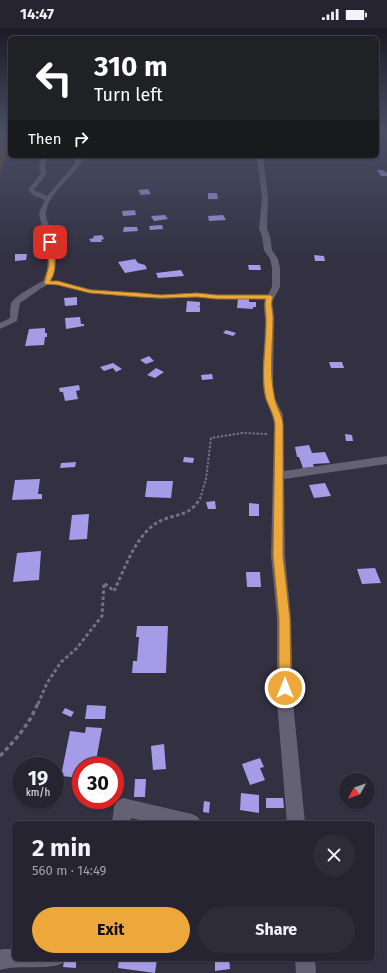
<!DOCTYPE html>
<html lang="en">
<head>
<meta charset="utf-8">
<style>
  body { margin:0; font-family:"Fira Sans",sans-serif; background:#2e2c39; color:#f1f3f6; height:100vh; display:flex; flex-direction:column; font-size:15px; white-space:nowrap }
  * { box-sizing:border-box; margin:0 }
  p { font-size:13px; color:#a4a4ab }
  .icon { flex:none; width:22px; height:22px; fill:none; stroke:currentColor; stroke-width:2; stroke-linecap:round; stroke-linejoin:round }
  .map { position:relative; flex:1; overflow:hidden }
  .drawer { position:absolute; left:12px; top:793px; width:363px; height:140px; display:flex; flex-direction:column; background:#262431; border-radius:6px; box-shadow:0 1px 3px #0004,0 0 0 1px #42414d }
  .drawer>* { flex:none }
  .hud { position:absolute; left:8px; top:8px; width:371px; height:122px; border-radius:6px; box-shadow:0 1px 3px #0004,0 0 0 1px #42414d; background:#202124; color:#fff; overflow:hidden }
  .needle { width:26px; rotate:230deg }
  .buttons { position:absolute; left:339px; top:745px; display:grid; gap:8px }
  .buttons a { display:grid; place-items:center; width:36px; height:36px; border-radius:50%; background:#262431; box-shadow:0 1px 3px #0004,0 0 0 1px #42414d; font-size:20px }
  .speed { position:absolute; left:12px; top:729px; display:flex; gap:8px; font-size:20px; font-weight:700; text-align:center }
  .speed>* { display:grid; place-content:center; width:52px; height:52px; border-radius:50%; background:#262431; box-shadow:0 1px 3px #0004,0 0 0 1px #42414d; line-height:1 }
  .speed small { font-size:10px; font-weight:400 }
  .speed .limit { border:6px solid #d22; background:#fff; color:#111 }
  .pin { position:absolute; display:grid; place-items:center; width:34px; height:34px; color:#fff; margin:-17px; border-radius:8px; box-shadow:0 2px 6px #0006 }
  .me { position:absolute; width:44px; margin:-22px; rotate:0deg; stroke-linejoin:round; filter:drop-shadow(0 0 3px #0008) }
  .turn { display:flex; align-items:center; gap:14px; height:84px; padding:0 20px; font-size:18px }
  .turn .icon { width:52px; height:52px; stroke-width:2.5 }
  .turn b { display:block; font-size:28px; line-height:34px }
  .then { display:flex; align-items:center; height:38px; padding:0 20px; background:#0003; gap:8px; font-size:15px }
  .round { display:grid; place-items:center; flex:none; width:42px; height:42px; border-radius:21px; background:#2e2c39 }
  .headline { display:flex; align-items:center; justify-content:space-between; height:68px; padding:0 20px }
  h1 { font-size:24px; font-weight:700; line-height:30px }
  .cta { display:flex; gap:8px; margin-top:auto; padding:8px 20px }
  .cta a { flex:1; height:46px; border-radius:24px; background:#eda83b; color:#111; font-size:16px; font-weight:700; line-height:46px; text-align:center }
  .cta a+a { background:#2e2c39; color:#f1f3f6 }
  .status { display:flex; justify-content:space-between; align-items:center; height:28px; padding:0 20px; background:#262431; direction:ltr }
  .status svg { height:11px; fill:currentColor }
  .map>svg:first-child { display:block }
</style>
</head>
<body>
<div class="status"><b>14:47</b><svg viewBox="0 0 49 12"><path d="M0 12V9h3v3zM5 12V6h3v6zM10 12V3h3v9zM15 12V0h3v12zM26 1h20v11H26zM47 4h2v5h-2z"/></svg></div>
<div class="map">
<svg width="387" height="945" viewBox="0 0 387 945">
  <rect width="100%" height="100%" fill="#323041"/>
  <polygon fill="#6f4d17" points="0,103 10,103 10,112 0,146"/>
  <g fill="#a59be7">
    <polygon points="377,142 383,142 387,145 387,148 381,148"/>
    <polygon points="148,161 151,166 141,167 138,162"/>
    <polygon points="208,165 217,165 218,171 208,171"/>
    <polygon points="135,182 136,187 123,188 122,183"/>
    <polygon points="165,187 168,191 154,193 151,188"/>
    <polygon points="223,187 226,192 209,193 208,188"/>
    <polygon points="162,197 163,201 150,202 149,198"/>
    <polygon points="124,199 137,199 138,203 123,204"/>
    <polygon points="102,207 104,211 101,212 102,214 91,214 89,211 94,210 93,208"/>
    <rect x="37" y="223" width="8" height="6"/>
    <polygon points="15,226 27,226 26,232 15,233"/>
    <polygon points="314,227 324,228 325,233 315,233"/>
    <polygon points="135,231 138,235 145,237 147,241 125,245 118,234"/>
    <polygon points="248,237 260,237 261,242 249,242"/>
    <polygon points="181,242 184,248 158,250 156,245"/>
    <polygon points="77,269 77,277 65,278 64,270"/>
    <polygon points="238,270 249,271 249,274 256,274 256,279 253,279 253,281 237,280"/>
    <polygon points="187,273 200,274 200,278 198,279 200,279 200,284 186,284"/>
    <polygon points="80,289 81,296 84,296 84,298 66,301 65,290"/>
    <polygon points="45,300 45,305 47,305 47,309 45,309 44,317 25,318 29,301"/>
    <polygon points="226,302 236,305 233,308 223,305"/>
    <polygon points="149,328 154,333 146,336 140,332"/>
    <polygon points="329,334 342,334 344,340 331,340"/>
    <polygon points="113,335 122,341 116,344 113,340 104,343 100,339"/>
    <polygon points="156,340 164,344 155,350 147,347"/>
    <polygon points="212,346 213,351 202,352 201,347"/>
    <polygon points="79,357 80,362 76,363 78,371 65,373 63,364 60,364 59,360"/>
    <polygon points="345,406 352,407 353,413 346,413"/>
    <polygon points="309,417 312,425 325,424 330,435 313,436 314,439 303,440 299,429 297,429 295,419"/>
    <polygon points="184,429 194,430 193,435 183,434"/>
    <polygon points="76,434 75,439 60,440 61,435"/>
    <polygon points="40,451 38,466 42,466 42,471 12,472 15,452"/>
    <polygon points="147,453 173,453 171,470 145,469"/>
    <polygon points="325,455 331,468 314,470 309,457"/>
    <polygon points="215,473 216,481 208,481 206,474"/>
    <polygon points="249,475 259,476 259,488 249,488"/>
    <polygon points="89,486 87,511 69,512 72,487"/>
    <polygon points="41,523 39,552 13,554 17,525"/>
    <polygon points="375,540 381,555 362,556 357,541"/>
    <polygon points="246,544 260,544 261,559 247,559"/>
    <polygon points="137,598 168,598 166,645 132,645 133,633 137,633 139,609 136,609"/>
    <polygon points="87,677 106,678 105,691 85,691"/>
    <polygon points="65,680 74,684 71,689 62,685"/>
    <polygon points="86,699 102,700 95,738 81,738 81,750 61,748 70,703 85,705"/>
    <polygon points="164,716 166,741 153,742 151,718"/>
    <polygon points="260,730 264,739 260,740 265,752 250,757 242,736"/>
    <polygon points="135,751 146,751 145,769 134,769"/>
    <polygon points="241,765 259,767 259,785 240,782"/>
    <polygon points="266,770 283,770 284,780 266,780"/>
    <polygon points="204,773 210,774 209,785 203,784"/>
    <polygon points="119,931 157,931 155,945 118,940"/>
    <polygon points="215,931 229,931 230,941 215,943"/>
    <polygon points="64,933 76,933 76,940 63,939"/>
  </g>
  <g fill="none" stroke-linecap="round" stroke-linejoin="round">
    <polyline stroke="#747281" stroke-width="2" stroke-dasharray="2.5 1.5" stroke-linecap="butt" points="200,471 206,451 211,410 242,405 268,406"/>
    <path stroke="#747281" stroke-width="3" stroke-dasharray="3.5 2.5" stroke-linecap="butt" d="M38,676L47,655L61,634L76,621L102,588L104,555L114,563C124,542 133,515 151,499C168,484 189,492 200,470"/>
    <path stroke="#747281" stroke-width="3.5" stroke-dasharray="4.5 3" stroke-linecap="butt" d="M0,728C16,711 29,697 38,675"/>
    <g fill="#636173" fill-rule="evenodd">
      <path d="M41,128H47L45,140L47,145L34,162L47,168L73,138L78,128H84C76,149 50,161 46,184C45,189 48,194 50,199C55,215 60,237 51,253H58L90,261L161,267L197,265L217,267H268L272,259V240L270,231L264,222L262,208L259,201L262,170L257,128H263L268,170L267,201L270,208L272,222L278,231L280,240V259L272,274L274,288L273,356L275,370L283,387L284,443L387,428V436L284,451L285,528L291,591L293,674L305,795H287L277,674V591L271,528L274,396C273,386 268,379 265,370C260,351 265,316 265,296C266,289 262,278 265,271H217L197,269L161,271L90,265L58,257H47L40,261L20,275L17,293L0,301V295L10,290C10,286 10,280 11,276C13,269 35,257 43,253L47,242L48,227L39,185L45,172L33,167L28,162L41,145L39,140Z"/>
      <polygon points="123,770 192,786 198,789 201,795 154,795 131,790 130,795 112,795 114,779 117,773"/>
      <path d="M3,921H14V931H68C57,945 21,935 0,942V922Z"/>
      <polygon points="295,931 315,931 316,945 296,945"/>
    </g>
  </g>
  <linearGradient id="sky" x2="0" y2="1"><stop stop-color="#1c1a24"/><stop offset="0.44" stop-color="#494e65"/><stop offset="1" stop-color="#494e65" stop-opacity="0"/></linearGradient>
  <rect width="387" height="235" fill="url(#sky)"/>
  <path fill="#eda83b" stroke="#9a6d26" d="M50,213L53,214C54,226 58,243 50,253H58L90,262L140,265L161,267L197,265L217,267H270L273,269C270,276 273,283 273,290C273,316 269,342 274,367C275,377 282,386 283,396V528L290,591L291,660L289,664L285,666L281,664L279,660V591L273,528L275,396C274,387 269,379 266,370C260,348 267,313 266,289C266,283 264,277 266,271H217L197,269L161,270L140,269L90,265L58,257L44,256L49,237L47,214Z"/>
</svg>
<div class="buttons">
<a><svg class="needle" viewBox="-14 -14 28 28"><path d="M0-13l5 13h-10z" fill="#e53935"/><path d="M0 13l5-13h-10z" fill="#a4a4ab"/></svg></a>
</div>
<div class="speed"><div>19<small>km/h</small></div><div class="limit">30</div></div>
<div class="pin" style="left:50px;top:214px;background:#d93025"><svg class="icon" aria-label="arrive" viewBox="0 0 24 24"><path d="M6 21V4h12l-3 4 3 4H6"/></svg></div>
<svg class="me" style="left:285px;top:660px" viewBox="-20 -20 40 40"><circle r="17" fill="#eda83b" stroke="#fff" stroke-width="3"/><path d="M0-11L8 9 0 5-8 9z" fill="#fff"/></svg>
<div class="hud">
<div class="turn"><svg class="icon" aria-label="left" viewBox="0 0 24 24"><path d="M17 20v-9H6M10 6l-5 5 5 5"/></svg><div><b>310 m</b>Turn left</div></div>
<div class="then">Then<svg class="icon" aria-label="right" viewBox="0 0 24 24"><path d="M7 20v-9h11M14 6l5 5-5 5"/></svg></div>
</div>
<section class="drawer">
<div class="headline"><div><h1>2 min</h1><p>560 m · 14:49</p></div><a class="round"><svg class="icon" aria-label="close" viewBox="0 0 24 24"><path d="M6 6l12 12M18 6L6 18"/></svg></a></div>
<div class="cta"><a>Exit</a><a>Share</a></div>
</section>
</div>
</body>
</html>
